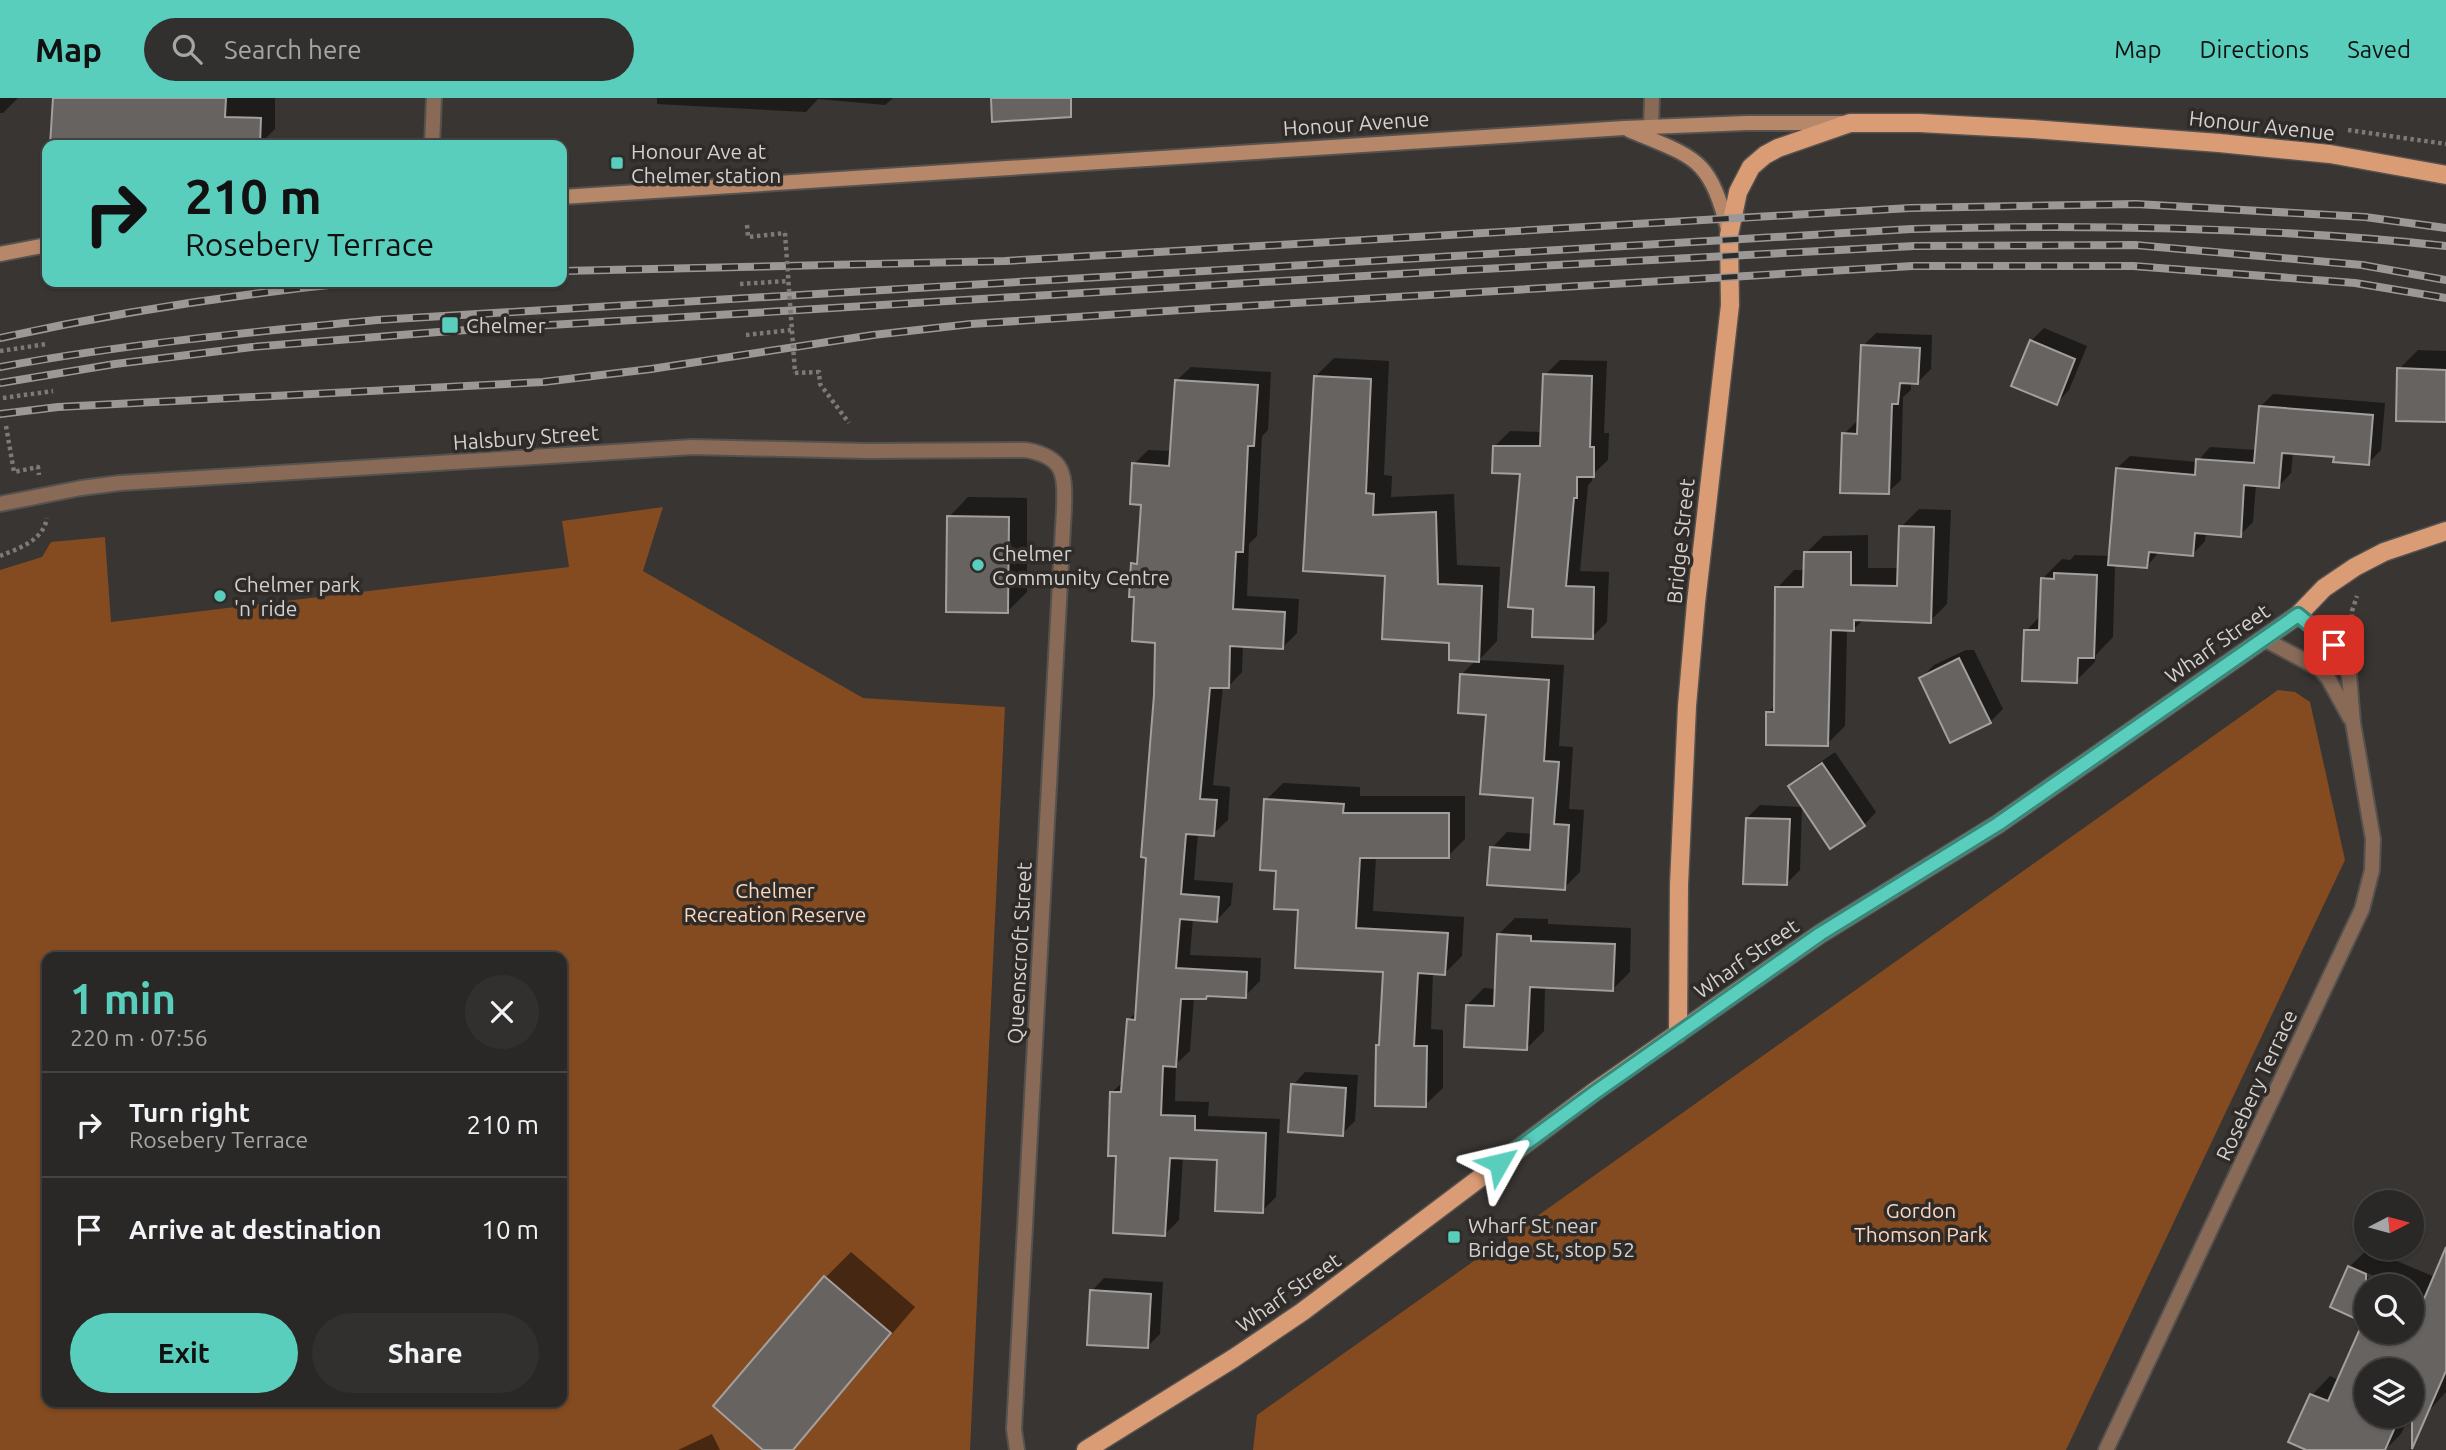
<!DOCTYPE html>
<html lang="en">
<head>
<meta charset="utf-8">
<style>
  body { margin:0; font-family:Ubuntu,sans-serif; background:#32302e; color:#f1f3f6; height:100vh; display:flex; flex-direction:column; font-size:26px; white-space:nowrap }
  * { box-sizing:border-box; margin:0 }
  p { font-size:23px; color:#a5a6a7 }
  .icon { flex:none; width:38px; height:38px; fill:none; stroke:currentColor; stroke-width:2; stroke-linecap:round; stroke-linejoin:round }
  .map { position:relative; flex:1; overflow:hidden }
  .details { position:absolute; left:42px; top:854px; width:525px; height:455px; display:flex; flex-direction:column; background:#2a2826; border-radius:14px; box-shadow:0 2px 5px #0004,0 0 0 2px #464443 }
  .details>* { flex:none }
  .banner { position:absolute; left:42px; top:42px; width:525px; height:147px; border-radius:14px; box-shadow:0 2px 5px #0004,0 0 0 2px #464443; background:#5acebd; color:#111; overflow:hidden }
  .needle { width:46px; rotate:84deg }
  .controls { position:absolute; left:2354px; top:1092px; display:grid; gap:14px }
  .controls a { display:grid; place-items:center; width:70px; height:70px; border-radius:50%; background:#2a2826; box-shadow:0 2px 5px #0004,0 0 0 2px #464443; font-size:35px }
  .pin { position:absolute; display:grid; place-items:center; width:60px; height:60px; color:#fff; margin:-30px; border-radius:14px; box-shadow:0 4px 10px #0006 }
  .me { position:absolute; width:77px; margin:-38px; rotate:53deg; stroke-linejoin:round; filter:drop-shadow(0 0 5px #0008) }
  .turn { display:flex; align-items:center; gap:24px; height:147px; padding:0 28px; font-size:32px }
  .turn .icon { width:91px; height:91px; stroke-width:2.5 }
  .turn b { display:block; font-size:49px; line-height:60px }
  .round { display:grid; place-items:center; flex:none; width:74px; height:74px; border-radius:37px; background:#32302e }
  .overview { display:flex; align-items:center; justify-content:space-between; height:119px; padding:0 28px }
  h1 { font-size:42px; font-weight:700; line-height:52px; color:#5acebd }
  .button { display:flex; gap:14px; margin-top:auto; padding:14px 28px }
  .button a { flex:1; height:80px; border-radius:42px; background:#5acebd; color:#111; font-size:28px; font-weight:700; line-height:80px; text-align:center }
  .button a+a { background:#32302e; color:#f1f3f6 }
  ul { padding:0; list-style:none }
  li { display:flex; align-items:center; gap:21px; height:105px; padding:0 28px; border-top:2px solid #464443 }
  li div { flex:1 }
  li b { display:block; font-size:26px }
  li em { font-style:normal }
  header { display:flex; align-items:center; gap:42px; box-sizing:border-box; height:98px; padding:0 35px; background:#5acebd; color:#111 }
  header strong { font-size:33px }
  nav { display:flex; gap:38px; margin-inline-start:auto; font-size:24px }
  .search { width:490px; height:63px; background:#32302e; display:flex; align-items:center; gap:18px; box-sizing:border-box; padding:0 24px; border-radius:38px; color:#a5a6a7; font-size:26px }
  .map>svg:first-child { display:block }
</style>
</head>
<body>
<header>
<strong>Map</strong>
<div class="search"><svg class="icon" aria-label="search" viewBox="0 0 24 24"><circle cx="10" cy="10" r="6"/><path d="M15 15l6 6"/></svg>Search here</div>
<nav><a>Map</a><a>Directions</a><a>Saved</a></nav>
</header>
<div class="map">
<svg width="2446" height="1352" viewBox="0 0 2446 1352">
  <rect width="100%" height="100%" fill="#383532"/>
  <g fill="#844a20" fill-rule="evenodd">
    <path d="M663,409L643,473L863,600L1005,609L970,1352H0V472L42,459L51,444L105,439L111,524L569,469L562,423ZM47,859H562V1304H47Z"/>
    <polygon points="2278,592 2295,594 2310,604 2345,762 2066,1352 1253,1352 1257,1317"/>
  </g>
  <g fill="#0007" fill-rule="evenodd">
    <polygon points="0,0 18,0 3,15 0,15"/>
    <polygon points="55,0 275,0 275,31 260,46 52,47"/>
    <polygon points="657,0 893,0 885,7 818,1 806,14 657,6"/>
    <polygon points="2044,230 2087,248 2069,292 2057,305 2031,243"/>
    <polygon points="1876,235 1932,237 1931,271 1918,284 1911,284 1911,292 1903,299 1901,382 1888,394 1844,336 1857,323 1859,323 1863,248"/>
    <polygon points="2418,252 2446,253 2446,322 2399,271"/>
    <polygon points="1334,260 1389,263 1384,377 1392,378 1391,399 1454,396 1457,467 1500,469 1497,543 1479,562 1564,567 1559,648 1573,649 1569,711 1584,712 1580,774 1564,790 1492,750 1507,734 1533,736 1535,698 1488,615 1461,577 1476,562 1451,543 1387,477 1315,279"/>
    <polygon points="1560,262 1607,263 1604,335 1609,335 1608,362 1592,377 1592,383 1588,387 1580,473 1609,474 1607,524 1592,539 1535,509 1522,374 1495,348 1510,333 1542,334 1545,277"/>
    <polygon points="1191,269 1271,274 1268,332 1262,338 1257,438 1249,446 1247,498 1299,501 1297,535 1283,549 1243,547 1242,574 1228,589 1223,588 1213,687 1230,689 1228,722 1213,736 1198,735 1194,782 1233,785 1231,807 1217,822 1193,820 1190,857 1261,860 1260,883 1245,898 1209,896 1206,900 1194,899 1190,953 1176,966 1175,1003 1209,1004 1208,1018 1280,1021 1276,1099 1262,1113 1219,1060 1183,1059 1179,1122 1165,1136 1118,1056 1112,994 1124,983 1129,922 1137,913 1155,597 1157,543 1136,497 1133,466 1139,460 1143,405 1134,366 1148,352 1172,353 1176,283"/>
    <polygon points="2273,296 2385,305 2381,352 2368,365 2336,357 2293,354 2291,375 2279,388 2256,386 2253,424 2240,437 2206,434 2205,443 2193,456 2160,453 2147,468 2115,465 2113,539 2096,557 2095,564 2076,583 2026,533 2041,517 2042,481 2062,461 2070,462 2075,457 2110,458 2117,370 2130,358 2197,364 2210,349 2257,352 2260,309"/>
    <polygon points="968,399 1027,400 1027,494 1008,513 949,419"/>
    <polygon points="1919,411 1951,412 1947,506 1930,523 1864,521 1854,531 1847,531 1845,628 1827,646 1768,614 1776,607 1777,490 1794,472 1805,472 1806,455 1823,438 1868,437 1868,470 1899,470 1901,429"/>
    <polygon points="1966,552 1974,552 2003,611 1990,624 1921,580 1934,567"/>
    <polygon points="1835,654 1876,714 1864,727 1791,688 1803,676"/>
    <polygon points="1283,685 1360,689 1360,698 1465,698 1465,741 1448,758 1376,758 1373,813 1464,819 1462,858 1445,875 1433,874 1431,931 1443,932 1443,990 1425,1007 1378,948 1381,945 1385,873 1300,811 1278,771 1266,702"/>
    <polygon points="1760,707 1802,709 1800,772 1787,785 1747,720"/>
    <polygon points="1515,820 1548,821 1548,826 1631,830 1630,874 1613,891 1545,888 1544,933 1527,950 1467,907 1484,890 1496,891 1498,837"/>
    <polygon points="1305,974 1358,977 1355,1023 1342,1036 1293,987"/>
    <path d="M2368,1151L2435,1179L2446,1154V1294L2426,1316L2413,1310L2412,1313V1272H2366V1318H2409L2401,1336L2385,1352H2310L2312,1297L2330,1278L2339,1282L2366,1223L2349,1169ZM2355,1170L2398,1188H2412V1194L2433,1203L2431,1206L2412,1198V1234H2366V1188H2389L2355,1174Z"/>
    <polygon points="851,1154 915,1209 793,1352 766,1352 826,1179"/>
    <polygon points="1104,1180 1163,1184 1160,1236 1147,1249 1092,1193"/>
    <polygon points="712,1336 720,1352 678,1352"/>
  </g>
  <g fill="#676361" stroke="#a49f9d" stroke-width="2">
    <polygon points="53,0 226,0 225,19 261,20 260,47 50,47"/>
    <polygon points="991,0 1071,0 1071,19 992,24"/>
    <polygon points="2030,242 2075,261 2057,307 2011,288"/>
    <polygon points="1861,247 1920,250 1918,286 1900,285 1898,306 1892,306 1889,396 1840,395 1842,335 1857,336"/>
    <polygon points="2397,270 2446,272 2446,324 2396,323"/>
    <polygon points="1543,276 1592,278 1590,349 1594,349 1594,379 1577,379 1577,400 1574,400 1566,488 1594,489 1593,541 1532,539 1533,511 1508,509 1520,376 1492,375 1493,348 1540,348"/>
    <polygon points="1314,278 1371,281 1366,395 1374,396 1373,417 1436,414 1438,486 1482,488 1479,564 1449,562 1449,545 1382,541 1385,478 1303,473"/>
    <polygon points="1175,282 1258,287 1254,348 1248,348 1243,454 1236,454 1233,511 1285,514 1283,551 1230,548 1229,590 1210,590 1200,701 1217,702 1214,738 1186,736 1181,796 1219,799 1217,824 1180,821 1176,870 1247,874 1246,900 1207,898 1206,901 1181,901 1176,969 1163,968 1161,1017 1195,1018 1195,1032 1266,1035 1263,1115 1215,1113 1217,1062 1170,1060 1165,1138 1113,1135 1116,1058 1108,1058 1110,994 1121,994 1127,921 1135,922 1146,760 1141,759 1154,597 1155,545 1132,543 1134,499 1129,499 1131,465 1137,466 1141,407 1130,406 1132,365 1169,368"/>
    <polygon points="2259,308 2373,317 2369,367 2333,364 2334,359 2282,355 2279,390 2244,387 2241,439 2195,435 2193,458 2149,454 2147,470 2108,467 2116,370 2195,377 2196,361 2254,365"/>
    <polygon points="947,418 1009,419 1008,515 946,514"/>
    <polygon points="1899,428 1934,429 1931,525 1854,522 1854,533 1831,532 1828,648 1766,647 1766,614 1774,614 1775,489 1803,489 1804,454 1851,454 1851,487 1897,488"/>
    <polygon points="2054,475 2097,477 2094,560 2078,560 2077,585 2022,583 2024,532 2039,532 2041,480 2054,481"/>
    <polygon points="1959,560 1991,625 1950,645 1919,580"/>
    <polygon points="1460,576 1549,582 1544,663 1559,664 1554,726 1569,727 1565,792 1487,787 1490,749 1530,752 1533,700 1480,696 1486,617 1458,615"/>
    <polygon points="1822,665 1865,728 1830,751 1788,688"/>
    <polygon points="1264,701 1344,706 1343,715 1449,715 1449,760 1360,760 1356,830 1448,835 1445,877 1418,875 1414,948 1427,948 1426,1009 1375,1008 1376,947 1379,947 1383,874 1295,870 1298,812 1274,811 1276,773 1260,772"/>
    <polygon points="1746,720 1790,721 1787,787 1743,786"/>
    <polygon points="1497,836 1531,838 1531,843 1615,846 1613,893 1530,889 1527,952 1464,949 1466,907 1494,908"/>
    <polygon points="1291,986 1346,990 1343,1038 1288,1034"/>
    <polygon points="2446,1149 2446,1273 2412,1351 2412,1272 2366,1272 2366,1318 2400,1318 2385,1352 2306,1352 2288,1344 2310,1296 2328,1303 2363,1224 2330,1209 2348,1168 2366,1176 2366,1234 2412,1234 2412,1196 2424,1201"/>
    <polygon points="824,1178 891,1235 793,1352 763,1352 713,1308"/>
    <polygon points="1090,1192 1151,1196 1148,1250 1087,1247"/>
  </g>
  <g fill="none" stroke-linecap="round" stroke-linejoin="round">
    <defs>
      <g id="minor">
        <polyline points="1651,29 1652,0"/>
        <polyline points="432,47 434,0"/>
        <path d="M0,406L81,390L120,385L693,349L867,353L1026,352C1065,359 1065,376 1064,411L1014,1331L1017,1352"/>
        <polyline points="2264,541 2320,571 2328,580 2350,620"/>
        <polyline points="2106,1352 2362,811 2372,772 2373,741 2353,625 2349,577 2342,559 2334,547 2298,517"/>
      </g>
      <g id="secondary">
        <path d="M1629,32C1698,61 1709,59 1729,135"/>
        <polyline points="562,99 1624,30 1747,25 1843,25"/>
        <polyline points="0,156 47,147"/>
      </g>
      <g id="primary">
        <polyline points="1678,936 1679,787 1687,608 1696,505 1730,207 1729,137 1738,94 1751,69 1765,57 1778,50 1850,25 1919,25 2032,31 2219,45 2330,56 2446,77"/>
        <polyline points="1086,1352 1234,1260 1302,1214 1594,994 1820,836 1998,726 2298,517 2324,490 2355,469 2384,454 2446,433"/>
      </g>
    </defs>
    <use href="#minor" stroke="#54514e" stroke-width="18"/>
    <use href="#secondary" stroke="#54514e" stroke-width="18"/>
    <use href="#primary" stroke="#54514e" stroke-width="21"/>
    <g stroke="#7c7977" stroke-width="4.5" stroke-dasharray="3.5 3.5" stroke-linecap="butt">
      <polyline points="2348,32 2446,46"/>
      <polyline points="747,127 748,139 785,135"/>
      <polyline points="740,186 788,183"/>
      <polyline points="746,237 791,232"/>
      <polyline points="0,253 47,246"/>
      <polyline points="795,275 819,274 820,286 849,325"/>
      <polyline points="3,300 53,293"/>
      <polyline points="6,328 14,374 38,369 39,377"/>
      <path d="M0,458C19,450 43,443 47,420"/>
      <polyline points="2351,534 2352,513 2357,498"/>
    </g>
    <use href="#minor" stroke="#886a57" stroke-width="14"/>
    <use href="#secondary" stroke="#b68768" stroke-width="14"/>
    <use href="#primary" stroke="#da9c75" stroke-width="18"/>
    <defs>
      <g id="rail">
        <polyline points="562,173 1005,163 1910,110 2136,106 2365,119 2446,130"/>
        <path d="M0,240C118,214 237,196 357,184"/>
        <path d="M0,269C125,246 251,234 377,222L1911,131C2090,126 2268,129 2446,148"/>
        <polyline points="0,285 115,266 252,249 451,233 1464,172 1914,148 2135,147 2362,167 2446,182"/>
        <polyline points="0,316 58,309 543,284 651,271 873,237 971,226 1212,210 1913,168 2133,168 2355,185 2446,200"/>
      </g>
    </defs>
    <use href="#rail" stroke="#9b9897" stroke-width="8"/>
    <use href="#rail" stroke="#2e2b28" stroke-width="5" stroke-dasharray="16" stroke-linecap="butt"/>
    <polyline stroke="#7c7977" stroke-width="4.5" stroke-dasharray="3.5 3.5" stroke-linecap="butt" points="785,135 795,275"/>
  </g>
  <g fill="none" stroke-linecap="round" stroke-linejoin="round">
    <defs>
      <polyline id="route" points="1499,1065 1594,995 1820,836 1998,726 2298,517 2334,547"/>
    </defs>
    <use href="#route" stroke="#3a867b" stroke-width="18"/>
    <use href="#route" stroke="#5acebd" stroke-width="12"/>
  </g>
  <g fill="#5acebd" stroke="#2e2b28" stroke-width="2.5">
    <rect x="610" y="58" width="14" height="14" rx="3.5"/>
    <rect x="441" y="218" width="18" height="18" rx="3.5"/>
    <circle cx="978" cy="467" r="7"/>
    <circle cx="220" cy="498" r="7"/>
    <rect x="1447" y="1132" width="14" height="14" rx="3.5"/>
  </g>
  <g text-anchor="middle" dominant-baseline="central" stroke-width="7" stroke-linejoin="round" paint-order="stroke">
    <g font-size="21" fill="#d4d1d0" stroke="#2e2b28">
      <text transform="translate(1356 25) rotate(-4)">Honour Avenue</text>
      <text transform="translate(2262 27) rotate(6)">Honour Avenue</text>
      <text transform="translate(526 339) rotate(-4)">Halsbury Street</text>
      <text transform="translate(1680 443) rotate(-84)">Bridge Street</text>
      <text transform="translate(2217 545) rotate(-35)">Wharf Street</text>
      <text transform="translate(1019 855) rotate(-87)">Queenscroft Street</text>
      <text transform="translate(1746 860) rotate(-35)">Wharf Street</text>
      <text transform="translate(2256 987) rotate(-65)">Rosebery Terrace</text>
      <text transform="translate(1288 1194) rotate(-35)">Wharf Street</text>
    </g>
    <g font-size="21" fill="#d4d1d0" stroke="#2e2b28" text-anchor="start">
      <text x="631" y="53">Honour Ave at<tspan x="631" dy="24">Chelmer station</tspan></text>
      <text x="466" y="227">Chelmer</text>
      <text x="992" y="455">Chelmer<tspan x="992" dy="24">Community Centre</tspan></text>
      <text x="234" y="486">Chelmer park<tspan x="234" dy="24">'n' ride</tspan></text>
      <text x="1468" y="1127">Wharf St near<tspan x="1468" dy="24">Bridge St, stop 52</tspan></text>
    </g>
    <g font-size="21" fill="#fdd6be" stroke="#2e2b28">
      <text x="775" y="792">Chelmer<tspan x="775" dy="24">Recreation Reserve</tspan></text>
      <text x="1921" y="1112">Gordon<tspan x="1921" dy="24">Thomson Park</tspan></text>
    </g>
  </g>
</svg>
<div class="controls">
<a><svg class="needle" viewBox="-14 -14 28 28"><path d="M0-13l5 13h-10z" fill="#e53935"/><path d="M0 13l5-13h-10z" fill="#a5a6a7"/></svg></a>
<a><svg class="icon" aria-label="search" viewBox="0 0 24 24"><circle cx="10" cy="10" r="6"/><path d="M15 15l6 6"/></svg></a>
<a><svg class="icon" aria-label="layers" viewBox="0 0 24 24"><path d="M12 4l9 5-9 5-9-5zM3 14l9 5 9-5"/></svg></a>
</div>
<div class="pin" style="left:2334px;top:547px;background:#d93025"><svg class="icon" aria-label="arrive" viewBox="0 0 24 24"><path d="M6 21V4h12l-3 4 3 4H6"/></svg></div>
<svg class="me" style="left:1499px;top:1065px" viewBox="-20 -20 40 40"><path d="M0-17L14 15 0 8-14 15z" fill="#5acebd" stroke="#fff" stroke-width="4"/></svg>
<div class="banner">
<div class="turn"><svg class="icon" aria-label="right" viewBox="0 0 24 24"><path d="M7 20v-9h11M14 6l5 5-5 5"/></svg><div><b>210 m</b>Rosebery Terrace</div></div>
</div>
<section class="details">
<div class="overview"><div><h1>1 min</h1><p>220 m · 07:56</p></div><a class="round"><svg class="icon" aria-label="close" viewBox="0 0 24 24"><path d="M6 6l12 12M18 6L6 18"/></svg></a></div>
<ul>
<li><svg class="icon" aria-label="right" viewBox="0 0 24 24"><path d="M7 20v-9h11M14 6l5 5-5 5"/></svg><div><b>Turn right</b><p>Rosebery Terrace</p></div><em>210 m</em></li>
<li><svg class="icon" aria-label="arrive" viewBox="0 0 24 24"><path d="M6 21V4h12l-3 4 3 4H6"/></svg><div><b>Arrive at destination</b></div><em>10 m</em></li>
</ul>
<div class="button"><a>Exit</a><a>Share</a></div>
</section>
</div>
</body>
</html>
